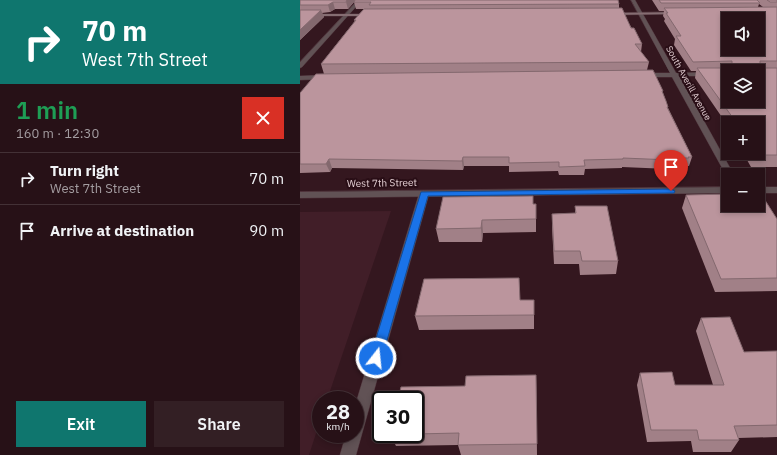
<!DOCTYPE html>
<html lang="en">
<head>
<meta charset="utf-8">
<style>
  body { margin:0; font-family:"IBM Plex Sans",sans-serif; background:#331f24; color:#f1f3f6; height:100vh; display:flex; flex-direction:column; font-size:15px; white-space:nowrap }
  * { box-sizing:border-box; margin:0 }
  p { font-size:13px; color:#a49da1 }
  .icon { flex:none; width:22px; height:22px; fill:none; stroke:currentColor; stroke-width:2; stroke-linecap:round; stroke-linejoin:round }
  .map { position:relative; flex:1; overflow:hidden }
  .details { display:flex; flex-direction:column; background:#271117; width:300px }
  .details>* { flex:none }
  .banner { background:#0f766e; color:#fff; overflow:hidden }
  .fabs { position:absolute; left:421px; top:12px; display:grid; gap:8px }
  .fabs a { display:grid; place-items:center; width:44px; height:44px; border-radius:0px; background:#271117; box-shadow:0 2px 6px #0003,0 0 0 1px #433136; font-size:20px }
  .speed { position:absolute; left:12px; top:391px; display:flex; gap:8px; font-size:20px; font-weight:700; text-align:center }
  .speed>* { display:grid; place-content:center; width:52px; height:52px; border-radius:50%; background:#271117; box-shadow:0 2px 6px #0003,0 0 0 1px #433136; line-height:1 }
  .speed small { font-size:10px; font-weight:400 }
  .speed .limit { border:2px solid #111; border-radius:6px; background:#fff; color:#111 }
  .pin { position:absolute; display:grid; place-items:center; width:34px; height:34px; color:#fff; margin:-41px -17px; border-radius:50% 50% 50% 0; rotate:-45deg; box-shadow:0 0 4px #0007 }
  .pin .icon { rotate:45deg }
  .me { position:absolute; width:44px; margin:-22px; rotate:16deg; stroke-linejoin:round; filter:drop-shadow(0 0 3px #0008) }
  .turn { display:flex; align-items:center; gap:14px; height:84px; padding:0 16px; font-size:18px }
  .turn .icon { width:52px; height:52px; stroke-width:2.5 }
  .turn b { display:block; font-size:28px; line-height:34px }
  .round { display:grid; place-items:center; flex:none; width:42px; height:42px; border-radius:0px; background:#331f24 }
  .head { display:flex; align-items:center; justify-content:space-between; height:68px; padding:0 16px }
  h1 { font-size:24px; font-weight:600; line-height:30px; color:#1e9e55 }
  .primary-button { display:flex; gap:8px; margin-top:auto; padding:8px 16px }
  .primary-button a { flex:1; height:46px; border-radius:0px; background:#0f766e; color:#fff; font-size:16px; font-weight:600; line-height:46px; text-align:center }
  .primary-button a+a { background:#331f24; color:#f1f3f6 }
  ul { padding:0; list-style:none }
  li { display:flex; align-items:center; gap:12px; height:52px; padding:0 16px; border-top:1px solid #433136 }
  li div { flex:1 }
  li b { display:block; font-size:15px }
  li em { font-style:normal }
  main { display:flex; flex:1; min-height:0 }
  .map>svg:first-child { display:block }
</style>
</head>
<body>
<main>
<section class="details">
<div class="banner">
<div class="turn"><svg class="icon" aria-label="right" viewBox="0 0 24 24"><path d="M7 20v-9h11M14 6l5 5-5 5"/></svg><div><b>70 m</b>West 7th Street</div></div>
</div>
<div class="head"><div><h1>1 min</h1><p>160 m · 12:30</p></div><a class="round" style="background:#d93025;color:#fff"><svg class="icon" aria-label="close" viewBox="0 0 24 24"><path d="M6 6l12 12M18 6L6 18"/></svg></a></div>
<ul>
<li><svg class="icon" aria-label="right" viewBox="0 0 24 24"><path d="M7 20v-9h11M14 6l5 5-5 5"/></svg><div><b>Turn right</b><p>West 7th Street</p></div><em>70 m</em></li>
<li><svg class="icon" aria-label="arrive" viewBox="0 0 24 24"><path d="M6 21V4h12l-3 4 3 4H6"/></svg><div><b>Arrive at destination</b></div><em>90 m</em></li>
</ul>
<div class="primary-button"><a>Exit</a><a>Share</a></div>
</section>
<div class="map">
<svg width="477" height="455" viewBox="0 0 477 455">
  <rect width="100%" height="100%" fill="#34171f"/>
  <polygon fill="#411e28" points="91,211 27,400 21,400 21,418 9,455 0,455 0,212"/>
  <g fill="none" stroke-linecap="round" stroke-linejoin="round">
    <defs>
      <g id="minor">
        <polygon points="58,0 62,0 2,67 0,68 0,62"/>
        <polygon points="331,0 335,0 376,73 428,72 428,76 379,76 434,175 428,175 428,177 426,175 372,77 342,77 339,75 342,73 370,73"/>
        <polygon points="0,76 26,75 29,77 26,79 0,80"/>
        <polygon points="124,191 129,194 56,455 40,455 46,434 55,434 55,406 119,194"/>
      </g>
      <g id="tertiary">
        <polygon points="428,187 428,193 0,198 0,192"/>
        <rect x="458" y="187" width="19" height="6"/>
      </g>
      <g id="secondary">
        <polygon points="376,12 378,14 312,15 310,14 312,13"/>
        <polygon points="0,14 72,14 74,15 72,16 0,16"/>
      </g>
    </defs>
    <use href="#minor" stroke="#50343c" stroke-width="1"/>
    <use href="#tertiary" stroke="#50343c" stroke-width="1"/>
    <use href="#secondary" stroke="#50343c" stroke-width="1"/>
    <use href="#minor" fill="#615255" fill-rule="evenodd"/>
    <use href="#tertiary" fill="#615255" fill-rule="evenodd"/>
    <use href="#secondary" fill="#856d72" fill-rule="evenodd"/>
  </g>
  <g fill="#a18087" fill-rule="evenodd">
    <polygon points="0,0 319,4 319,8 342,44 341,52 349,62 347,70 363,91 363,93 368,107 368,108 392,157 389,166 387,166 387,167 370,167 369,169 322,167 322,168 285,169 284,175 259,175 258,171 209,172 209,166 164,166 163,170 32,168 30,172 0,173 0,93 24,74 21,64 55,21 54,20 64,9 56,9 54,2 48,9 35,9 30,12 22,13 24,17 0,40"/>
    <path d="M352,0H477V167H451L443,153H458V123H428V126L395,78L396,71H391L374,45L375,39L364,21L365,19L363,16L364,11H359ZM459,4L463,7H464H458Z"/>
    <polygon points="386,195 477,219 477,291 415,292 382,208"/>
    <polygon points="233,204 236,204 236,232 183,233 182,242 139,242 136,229"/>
    <polygon points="275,206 318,261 316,274 280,275 279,264 254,264 252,227 252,214 275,213"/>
    <polygon points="220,300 234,300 234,329 119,330 115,316"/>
    <polygon points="401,318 444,352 477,351 477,437 438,438 439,440 431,452 393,452 391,441 347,442 337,385 340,373 375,385 413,385 396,331"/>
    <polygon points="236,375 237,455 161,455 158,445 96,446 90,434 115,434 115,400 165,386"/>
  </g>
  <g fill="#83686e">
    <polygon points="47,0 56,0 48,9 46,2"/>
    <polygon points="33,2 35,9 30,12 28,5"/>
    <polygon points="21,10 24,17 0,40 0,30"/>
    <polygon points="163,157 164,166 163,170 162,161"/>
    <polygon points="29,159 32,168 30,172 26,164"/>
    <polygon points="182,220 183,233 182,242 181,228"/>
  </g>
  <g fill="#bb959d" stroke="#83686e" fill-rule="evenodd">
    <polygon points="0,0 47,0 46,2 33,2 28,5 0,5"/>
    <polygon points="55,0 318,0 319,4 69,5 71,2 54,2"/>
    <polygon points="359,0 457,0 460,3 361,3"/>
    <polygon points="467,0 477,0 477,2 470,2"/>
    <path d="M477,7V61H460V66L461,68H477V155H456L454,153H458V123H435L431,118H433L397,68H431L432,66V61L393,62L376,36H381L366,13H368L364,8ZM428,19H458V49H428ZM428,71H458V101H428Z"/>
    <polygon points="322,8 331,28 334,28 342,44 335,44 349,62 21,64 56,20 54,20 64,9"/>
    <polygon points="0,10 21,10 0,30"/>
    <polygon points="353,70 363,91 362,91 366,101 368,107 367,107 392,157 388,157 389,158 370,158 371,160 323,158 323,159 284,160 285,166 259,167 259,162 209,163 209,157 163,157 162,161 29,159 26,164 0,164 0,93 16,74"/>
    <polygon points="428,194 428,205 458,205 458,194 461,194 477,219 477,278 421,279 386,195"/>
    <polygon points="233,196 233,204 236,204 236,219 182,220 181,228 136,229 143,197"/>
    <polygon points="275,206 307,206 318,261 282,261 280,251 254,251 252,214 276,213"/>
    <polygon points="219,278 220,300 234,300 234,315 115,316 124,279"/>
    <polygon points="430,317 444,352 477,351 477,425 434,426 439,440 399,440 397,430 351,430 340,373 372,372 375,385 424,385 401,318"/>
    <polygon points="236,375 237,444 158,445 159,433 115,434 115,400 98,400 101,387 165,386 166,376"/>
  </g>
  <polygon fill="#1a73e8" stroke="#114b97" points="371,189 375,191 374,193 128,196 82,358 80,362 76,364 72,362 70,358 121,192"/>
  <g text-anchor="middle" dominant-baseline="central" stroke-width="4" stroke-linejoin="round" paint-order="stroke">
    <g font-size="9" fill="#e3cfd3" stroke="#290e16">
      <text transform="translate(389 83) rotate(61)">South Averill Avenue</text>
    </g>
    <g font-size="10" fill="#e3cfd3" stroke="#290e16">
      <text transform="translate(82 183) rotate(-1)">West 7th Street</text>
    </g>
  </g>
</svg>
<div class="fabs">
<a><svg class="icon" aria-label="sound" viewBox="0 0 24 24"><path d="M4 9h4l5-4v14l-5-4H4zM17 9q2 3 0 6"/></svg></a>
<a><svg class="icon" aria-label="layers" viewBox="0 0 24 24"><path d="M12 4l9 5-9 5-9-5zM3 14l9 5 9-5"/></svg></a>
<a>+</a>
<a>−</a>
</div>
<div class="speed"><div>28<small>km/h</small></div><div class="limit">30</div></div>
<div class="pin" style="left:371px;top:191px;background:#d93025"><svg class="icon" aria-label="arrive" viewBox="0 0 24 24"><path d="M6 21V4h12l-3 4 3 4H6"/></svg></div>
<svg class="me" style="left:76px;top:358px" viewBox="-20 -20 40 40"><circle r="17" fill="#1a73e8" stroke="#fff" stroke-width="3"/><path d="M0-11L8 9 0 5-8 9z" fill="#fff"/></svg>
</div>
</main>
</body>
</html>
